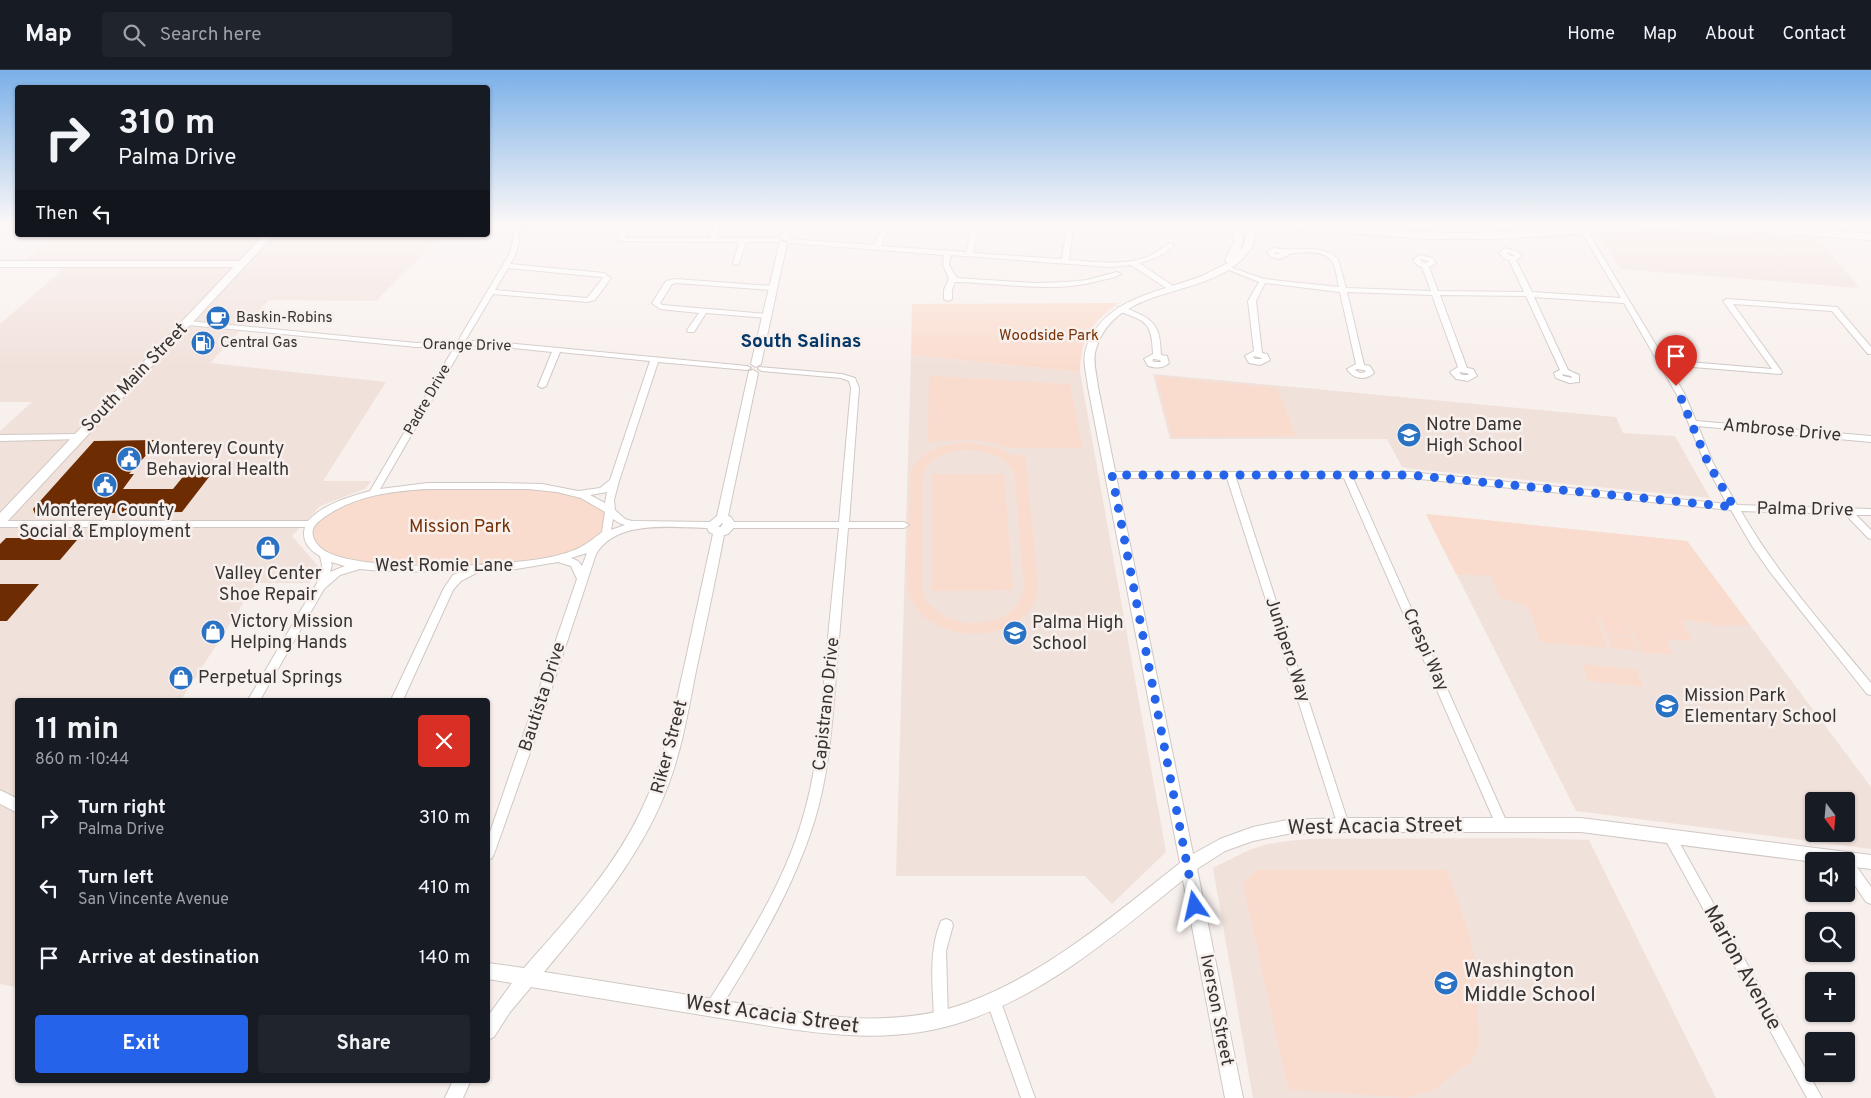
<!DOCTYPE html>
<html lang="en">
<head>
<meta charset="utf-8">
<style>
  body { margin:0; font-family:Overpass,sans-serif; background:#20242c; color:#f1f3f6; height:100vh; display:flex; flex-direction:column; font-size:19px; white-space:nowrap }
  * { box-sizing:border-box; margin:0 }
  p { font-size:16px; color:#9ea1a6 }
  .icon { flex:none; width:28px; height:28px; fill:none; stroke:currentColor; stroke-width:2; stroke-linecap:round; stroke-linejoin:round }
  .map { position:relative; flex:1; overflow:hidden }
  .sheet { position:absolute; left:15px; top:628px; width:475px; height:385px; display:flex; flex-direction:column; background:#171b24; border-radius:5px; box-shadow:0 1px 4px #0004 }
  .sheet>* { flex:none }
  .guide { position:absolute; left:15px; top:15px; width:475px; height:152px; border-radius:5px; box-shadow:0 1px 4px #0004; background:#171b24; color:#f1f3f6; overflow:hidden }
  .needle { width:32px; rotate:164deg }
  .controls { position:absolute; left:1805px; top:722px; display:grid; gap:10px }
  .controls a { display:grid; place-items:center; width:50px; height:50px; border-radius:5px; background:#171b24; box-shadow:0 1px 4px #0004; font-size:25px }
  .pin { position:absolute; display:grid; place-items:center; width:42px; height:42px; color:#fff; margin:-51px -21px; border-radius:50% 50% 50% 0; rotate:-45deg; box-shadow:0 0 5px #0007 }
  .pin .icon { rotate:45deg }
  .me { position:absolute; width:55px; margin:-28px; rotate:349deg; stroke-linejoin:round; filter:drop-shadow(0 0 4px #0008) }
  .turn { display:flex; align-items:center; gap:18px; height:105px; padding:0 20px; font-size:22px }
  .turn .icon { width:65px; height:65px; stroke-width:2.5 }
  .turn b { display:block; font-size:35px; line-height:42px }
  .then { display:flex; align-items:center; height:48px; padding:0 20px; background:#0003; gap:10px; font-size:19px }
  .round { display:grid; place-items:center; flex:none; width:52px; height:52px; border-radius:5px; background:#20242c }
  .summary { display:flex; align-items:center; justify-content:space-between; height:85px; padding:0 20px }
  h1 { font-size:30px; font-weight:700; line-height:38px }
  .button { display:flex; gap:10px; margin-top:auto; padding:10px 20px }
  .button a { flex:1; height:58px; border-radius:5px; background:#2563eb; color:#fff; font-size:20px; font-weight:700; line-height:58px; text-align:center }
  .button a+a { background:#20242c; color:#f1f3f6 }
  ul { padding:0; list-style:none }
  li { display:flex; align-items:center; gap:15px; height:70px; padding:0 20px }
  li div { flex:1 }
  li b { display:block; font-size:19px }
  li em { font-style:normal }
  header { display:flex; align-items:center; gap:30px; box-sizing:border-box; height:70px; padding:0 25px; background:#171b24; border-bottom:1px solid #363941 }
  header strong { font-size:24px }
  nav { display:flex; gap:28px; margin-inline-start:auto; font-size:18px }
  .search { width:350px; height:45px; background:#20242c; display:flex; align-items:center; gap:12px; box-sizing:border-box; padding:0 18px; border-radius:5px; color:#9ea1a6; font-size:19px }
  .map>svg:first-child { display:block }
</style>
</head>
<body>
<header>
<strong>Map</strong>
<div class="search"><svg class="icon" aria-label="search" viewBox="0 0 24 24"><circle cx="10" cy="10" r="6"/><path d="M15 15l6 6"/></svg>Search here</div>
<nav><a>Home</a><a>Map</a><a>About</a><a>Contact</a></nav>
</header>
<div class="map">
<svg width="1871" height="1028" viewBox="0 0 1871 1028">
  <rect width="100%" height="100%" fill="#f8f0ed"/>
  <g fill="#f1e1db" fill-rule="evenodd">
    <polygon points="488,153 528,153 529,161 500,164 439,168 376,231 269,230 210,293 386,312 323,411 371,411 365,419 320,436 292,466 319,497 310,513 256,513 181,630 18,630 17,917 0,914 0,361 32,332 0,332 0,254 69,194 20,194 55,165 488,165"/>
    <polygon points="1646,161 1703,162 1816,167 1860,218 1620,199 1600,166 1602,164"/>
    <polygon points="911,285 1080,302 1166,782 1112,834 1085,806 896,806"/>
    <polygon points="1153,304 1616,347 1623,363 1675,366 1710,428 1413,399 1402,397 1387,369 1170,369"/>
    <path d="M1426,444L1687,471L1871,717V779L1576,741ZM1814,731H1846V764H1814Z"/>
    <polygon points="1523,768 1589,770 1716,1028 1253,1028 1213,798 1249,780 1268,774 1288,771 1308,769"/>
  </g>
  <g fill="#fadcce" fill-rule="evenodd">
    <path d="M1119,233C1091,252 1081,268 1080,302L911,285L912,234Z"/>
    <polygon points="929,306 1070,314 1082,378 1009,378 989,372 967,370 928,372"/>
    <polygon points="1156,306 1277,318 1296,366 1172,367"/>
    <path d="M967,372L996,377L1012,385H1025L1038,514C1037,580 914,580 907,515L910,402C921,380 944,374 967,372ZM959,380C981,379 1010,384 1015,409L1024,520C1013,565 935,563 922,521L923,404C929,388 944,383 959,380Z"/>
    <polygon points="932,404 1004,404 1013,520 932,521"/>
    <polygon points="552,417 602,434 611,454 587,478 525,496 366,497 318,481 309,459 337,436 399,418"/>
    <path d="M1426,444L1687,471L1750,555L1713,556L1711,553L1682,550L1692,571L1666,569L1673,585L1642,582L1628,552H1627L1633,566L1606,563L1601,549L1597,548L1608,578L1540,572C1531,544 1534,533 1501,529L1491,506L1456,504Z"/>
    <polygon points="1606,564 1633,567 1639,581 1612,578"/>
    <polygon points="1582,594 1636,600 1643,617 1588,611"/>
    <polygon points="1256,800 1447,800 1469,864 1476,895 1479,973 1471,992 1450,1006 1435,1020 1406,1028 1288,1019 1243,814"/>
  </g>
  <g fill="#6e2c02">
    <polygon points="154,370 145,381 150,381 129,404 134,404 123,419 173,419 190,398 216,398 182,442 35,444 33,439 94,371"/>
    <polygon points="6,468 35,468 34,470 77,470 60,490 0,490 0,474"/>
    <polygon points="0,514 39,514 7,551 0,551"/>
  </g>
  <g fill="none" stroke-linecap="round" stroke-linejoin="round">
    <defs>
      <g id="minor">
        <path d="M511,153H517C521,170 519,179 510,194L604,203L611,208L595,230L588,232L493,224L465,271H485L747,296L751,298L747,300L658,292L619,411L614,430L615,440L625,449L632,451L712,452L717,455L712,458C676,458 617,448 596,484L537,663L494,784L492,788L488,790V768L577,509L571,496L558,492L516,499L478,502L461,511L453,520L403,630H391L444,518L453,505L461,502L381,501L360,499L340,505L324,519L260,630H248L317,513L322,495L320,486C309,480 301,470 305,457H0V451H308C323,434 349,427 370,421L455,276L416,277L188,255L184,253L188,251L416,273L458,271L510,183L514,166L513,161L488,165V161L512,158ZM508,198L602,207L603,208L587,228L495,220ZM485,275L552,282L538,316L542,318L546,316L560,282L650,291L610,410L600,418L578,421L542,414L498,413H428L380,419L463,276ZM428,419H528L557,422L581,428L605,442L602,462C585,476 576,481 555,486C512,497 356,504 322,479C316,474 311,467 313,459C316,452 323,448 329,444C359,425 394,421 428,419ZM607,422L605,433L590,425ZM613,449L619,453L625,455L611,460ZM587,483L582,496L578,491L571,488ZM331,492L345,496L330,502L332,495Z"/>
        <polygon points="625,153 631,153 625,168 709,168 715,153 721,153 716,168 779,168 782,170 779,172 746,172 739,193 736,195 733,193 739,172 619,171 618,170"/>
        <path d="M884,153H890L881,176L966,182L973,157L976,155L979,157L973,183L1062,189L1067,157L1070,155L1073,157L1069,190C1095,192 1122,196 1147,187C1156,183 1163,177 1171,173L1174,175C1165,185 1152,190 1139,193L1176,218L1169,220L1131,195L1110,197L951,185L949,195L957,208L1035,213L1067,212L1087,210L1117,202L1121,204C1116,207 1109,209 1102,210C1055,224 1004,213 955,212L952,220V229L948,231L944,229V220L949,208L943,195L944,185L789,173L786,171L789,169L874,175Z"/>
        <path d="M1570,153H1577L1589,164L1665,290L1772,299L1723,231L1727,229L1837,237L1871,277V284H1868L1832,241L1733,234L1782,302L1781,304L1668,295L1685,325L1696,351L1871,366V372L1698,356L1713,393L1737,435L1871,439V445H1856L1871,460V469L1868,468L1845,444L1741,441C1777,504 1825,557 1871,613V625L1867,624L1770,502L1752,476L1731,440L1410,408H1353L1508,755L1506,759L1502,760L1498,759L1496,755L1344,408H1236L1349,755L1347,759L1343,760L1339,759L1227,408H1112L1108,405L1112,402H1410L1727,434L1705,393L1677,325L1624,233L1534,227L1568,300L1579,305V312L1569,313L1556,308L1554,303L1560,300L1526,226L1440,225L1467,298L1473,299L1477,306L1468,311L1456,309L1450,302L1458,297L1432,225L1347,222L1364,295L1370,296L1374,303C1365,311 1353,309 1347,299L1356,294L1340,222L1265,213L1256,231L1262,283L1267,284L1270,290L1260,295L1249,293L1245,286L1254,281L1248,231L1259,212L1222,197L1227,196L1264,209L1339,217C1337,210 1336,195 1331,190C1322,179 1300,182 1288,184L1287,186L1280,189L1271,187L1267,182L1274,178C1296,183 1320,172 1338,189L1346,218L1431,221L1422,197L1417,195L1413,190L1420,185L1432,188L1436,193L1429,197L1438,221L1524,222L1509,190L1503,188L1499,183L1505,178L1517,181L1521,186L1516,190L1532,222L1621,228L1584,166ZM1507,182L1513,184L1514,186H1510ZM1274,183L1275,182L1281,184H1275ZM1421,189L1428,191L1429,192L1424,193L1420,190ZM1255,286L1261,288L1262,289H1255L1253,287ZM1357,299L1364,300L1366,302L1360,303L1355,300ZM1459,302L1467,303L1469,305H1462ZM1562,304L1571,306L1572,308L1563,306Z"/>
        <path d="M441,165H470C464,169 447,169 441,165Z"/>
        <polygon points="676,209 772,216 776,218 772,220 676,213 672,214 660,233 662,235 766,244 770,246 766,248 706,243 694,262 688,262 687,260 699,243 660,239 652,233 666,211"/>
        <path d="M1118,237C1125,237 1131,240 1137,243C1159,252 1160,264 1161,285L1167,286L1169,293C1162,299 1156,298 1148,296L1144,289L1153,284C1152,252 1146,251 1118,241ZM1154,289L1160,290L1161,292H1154L1152,290Z"/>
        <path d="M759,297L842,304L855,308L859,318L849,452H904L909,455L904,458H848C844,507 840,557 836,606C832,654 829,703 815,749C794,818 756,881 718,942L713,944L708,942L706,937L708,932C745,874 784,814 803,747C817,700 821,651 825,602C829,554 834,506 839,458H730L725,455L730,452H839L851,318L849,311L841,308L762,301L758,299Z"/>
        <polygon points="79,364 82,365 83,367 82,369 0,371 0,365"/>
        <polygon points="1670,761 1674,763 1822,1028 1807,1028 1666,771 1664,767 1666,763"/>
        <polygon points="1846,785 1850,787 1871,817 1871,834 1866,832 1846,802 1846,791 1840,791 1842,787"/>
        <path d="M946,849L951,851L953,855L946,881L948,950L946,955L941,957L936,955L934,950C933,917 928,882 941,851Z"/>
        <polygon points="994,925 999,927 1001,932 1035,1028 1021,1028 987,932 989,927"/>
      </g>
      <g id="tertiary">
        <polygon points="784,153 792,153 789,168 785,171 781,168"/>
        <path d="M1234,153H1242L1243,169L1240,180L1243,177L1249,154H1257C1255,162 1255,173 1250,180C1213,232 1117,210 1096,279C1092,291 1097,305 1098,317L1193,784L1220,769L1253,757L1287,750L1343,748H1581L1871,785V799L1846,796V791L1814,792L1581,762H1343L1287,764L1253,771L1225,781L1197,799L1243,1028H1225L1183,810C1116,864 1050,921 968,950C884,980 799,960 714,947C653,937 592,927 531,917L510,942L494,967L488,970V946L512,913L488,909V893L524,898C566,850 612,801 640,743C662,698 672,650 683,602C693,556 703,510 713,464L709,462L706,455L717,446L749,301L753,300L758,303L728,446L731,447L736,455L728,464L724,465C715,512 705,559 695,606C688,642 682,678 669,713C643,785 592,844 544,902C602,911 661,920 719,930C802,943 888,963 969,932C1048,902 1114,845 1180,793L1088,317C1087,305 1082,291 1086,279C1103,227 1160,223 1204,205C1212,201 1220,197 1228,193L1225,190L1234,173ZM723,453L721,457H718L722,453Z"/>
        <polygon points="780,171 787,173 761,294 756,297 751,294"/>
        <polygon points="0,191 243,191 247,194 243,197 0,197"/>
        <polygon points="0,720 18,729 18,743 0,734"/>
        <polygon points="453,1010 471,1010 463,1028 445,1028"/>
      </g>
      <polygon id="secondary" points="264,165 274,165 5,454 0,455 0,443"/>
      <path id="primary" d="M1238,153C1314,153 1389,163 1464,163C1533,163 1602,154 1671,153C1738,152 1805,159 1871,164V170L1735,160L1672,159L1495,169H1429L1243,156Z"/>
    </defs>
    <use href="#minor" stroke="#cfc8c4" stroke-width="2"/>
    <use href="#tertiary" stroke="#cfc8c4" stroke-width="2"/>
    <use href="#secondary" stroke="#cfc8c4" stroke-width="2"/>
    <use href="#primary" stroke="#cfc8c4" stroke-width="2"/>
    <use href="#minor" fill="#fff" fill-rule="evenodd"/>
    <use href="#tertiary" fill="#fff" fill-rule="evenodd"/>
    <use href="#secondary" fill="#fff" fill-rule="evenodd"/>
    <use href="#primary" fill="#fff" fill-rule="evenodd"/>
  </g>
  <linearGradient id="sky" x2="0" y2="1"><stop stop-color="#7ab0e8"/><stop offset="0.52" stop-color="#fcf8f7"/><stop offset="1" stop-color="#fcf8f7" stop-opacity="0"/></linearGradient>
  <rect width="1871" height="297" fill="url(#sky)"/>
  <g fill="none" stroke-linecap="round" stroke-linejoin="round">
    <polyline stroke="#2563eb" stroke-width="9" stroke-dasharray="0 16.2" points="1195,836 1112,405 1410,405 1734,437 1708,393 1676,316"/>
  </g>
  <defs>
    <symbol id="cafe-disc" viewBox="-11 -11 22 22"><circle r="9.5" fill="#2a72c3" stroke="#f8f0ed"/><path d="M-5.5-4.5H6V0H3Q3 3.5 0 3.5H-2.5Q-5.5 3.5-5.5 0ZM3-3.2v2h1.7v-2ZM-6 4.5H4V6H-6Z" fill="#fff"/></symbol>
    <symbol id="fuel-disc" viewBox="-11 -11 22 22"><circle r="9.5" fill="#2a72c3" stroke="#f8f0ed"/><path d="M-5.5-6h7V0h2V4h1.3V-2.5L3-4.5l.8-.8L6-3V5H2.5V1h-1V6h-7ZM-4.2-4.7v3.2H.2V-4.7Z" fill="#fff"/></symbol>
    <symbol id="school-disc" viewBox="-11 -11 22 22"><circle r="9.5" fill="#2a72c3" stroke="#f8f0ed"/><path d="M0-5L7-2L0 1L-7-2ZM-4 1L0 2.5L4 1V4Q0 6-4 4Z" fill="#fff"/></symbol>
    <symbol id="civic-disc" viewBox="-11 -11 22 22"><circle r="9.5" fill="#2a72c3" stroke="#f8f0ed"/><path d="M-.6-6.5H3V-4.5H.6V-3L4-1V1h2V6H-6V1h2V-1L-.6-3ZM-1.2 2.5V6h2.4V2.5Z" fill="#fff"/></symbol>
    <symbol id="shop-disc" viewBox="-11 -11 22 22"><circle r="9.5" fill="#2a72c3" stroke="#f8f0ed"/><path d="M-5-2.5h2.3a2.7 3.5 0 0 1 5.4 0H5L5.5 6h-11ZM-1.5-2.5h3a1.5 2.3 0 0 0-3 0Z" fill="#fff"/></symbol>
  </defs>
  <g fill-rule="evenodd">
    <use href="#cafe-disc" x="204" y="234" width="28" height="28"/>
    <use href="#fuel-disc" x="189" y="259" width="28" height="28"/>
    <use href="#school-disc" x="1395" y="351" width="28" height="28"/>
    <use href="#civic-disc" x="115" y="375" width="28" height="28"/>
    <use href="#civic-disc" x="91" y="401" width="28" height="28"/>
    <use href="#shop-disc" x="254" y="464" width="28" height="28"/>
    <use href="#shop-disc" x="199" y="548" width="28" height="28"/>
    <use href="#school-disc" x="1001" y="549" width="28" height="28"/>
    <use href="#shop-disc" x="167" y="594" width="28" height="28"/>
    <use href="#school-disc" x="1653" y="622" width="28" height="28"/>
    <use href="#school-disc" x="1432" y="899" width="28" height="28"/>
  </g>
  <g text-anchor="middle" dominant-baseline="central" stroke-width="5" stroke-linejoin="round" paint-order="stroke">
    <g font-size="15" fill="#363332" stroke="#f8f0ed" text-anchor="start">
      <text x="236" y="248">Baskin-Robins</text>
      <text x="220" y="273">Central Gas</text>
    </g>
    <g font-size="15" fill="#763107" stroke="#f8f0ed">
      <text x="1049" y="266">Woodside Park</text>
    </g>
    <g font-size="15" fill="#363332" stroke="#f8f0ed">
      <text transform="translate(467 276) rotate(1)">Orange Drive</text>
      <text transform="translate(428 330) rotate(-60)">Padre Drive</text>
    </g>
    <g font-size="18" fill="#363332" stroke="#f8f0ed">
      <text transform="translate(135 308) rotate(-46)">South Main Street</text>
      <text transform="translate(1782 361) rotate(5)">Ambrose Drive</text>
      <text transform="translate(1805 440) rotate(1)">Palma Drive</text>
      <text x="444" y="496">West Romie Lane</text>
      <text transform="translate(1287 580) rotate(72)">Junipero Way</text>
      <text transform="translate(1425 580) rotate(66)">Crespi Way</text>
      <text transform="translate(543 627) rotate(-72)">Bautista Drive</text>
      <text transform="translate(827 634) rotate(-84)">Capistrano Drive</text>
      <text transform="translate(670 677) rotate(-75)">Riker Street</text>
      <text transform="translate(1216 940) rotate(79)">Iverson Street</text>
    </g>
    <g font-size="18" fill="#363332" stroke="#f8f0ed" text-anchor="start">
      <text x="1426" y="355">Notre Dame<tspan x="1426" dy="21">High School</tspan></text>
      <text x="146" y="379">Monterey County<tspan x="146" dy="21">Behavioral Health</tspan></text>
      <text x="105" y="441" text-anchor="middle">Monterey County<tspan x="105" dy="21">Social &amp; Employment</tspan></text>
      <text x="268" y="504" text-anchor="middle">Valley Center<tspan x="268" dy="21">Shoe Repair</tspan></text>
      <text x="230" y="552">Victory Mission<tspan x="230" dy="21">Helping Hands</tspan></text>
      <text x="1032" y="553">Palma High<tspan x="1032" dy="21">School</tspan></text>
      <text x="198" y="608">Perpetual Springs</text>
      <text x="1684" y="626">Mission Park<tspan x="1684" dy="21">Elementary School</tspan></text>
    </g>
    <g font-size="18" fill="#763107" stroke="#f8f0ed">
      <text x="460" y="457">Mission Park</text>
    </g>
    <g font-size="19" font-weight="bold" fill="#053668" stroke="#f8f0ed">
      <text x="801" y="272">South Salinas</text>
    </g>
    <g font-size="21" fill="#363332" stroke="#f8f0ed">
      <text transform="translate(1375 757) rotate(-1)">West Acacia Street</text>
      <text transform="translate(1742 898) rotate(61)">Marion Avenue</text>
      <text transform="translate(772 945) rotate(8)">West Acacia Street</text>
    </g>
    <g font-size="21" fill="#363332" stroke="#f8f0ed" text-anchor="start">
      <text x="1464" y="901">Washington<tspan x="1464" dy="24">Middle School</tspan></text>
    </g>
  </g>
</svg>
<div class="controls">
<a><svg class="needle" viewBox="-14 -14 28 28"><path d="M0-13l5 13h-10z" fill="#e53935"/><path d="M0 13l5-13h-10z" fill="#9ea1a6"/></svg></a>
<a><svg class="icon" aria-label="sound" viewBox="0 0 24 24"><path d="M4 9h4l5-4v14l-5-4H4zM17 9q2 3 0 6"/></svg></a>
<a><svg class="icon" aria-label="search" viewBox="0 0 24 24"><circle cx="10" cy="10" r="6"/><path d="M15 15l6 6"/></svg></a>
<a>+</a>
<a>−</a>
</div>
<div class="pin" style="left:1676px;top:316px;background:#d93025"><svg class="icon" aria-label="arrive" viewBox="0 0 24 24"><path d="M6 21V4h12l-3 4 3 4H6"/></svg></div>
<svg class="me" style="left:1195px;top:836px" viewBox="-20 -20 40 40"><path d="M0-17L14 15 0 8-14 15z" fill="#2563eb" stroke="#fff" stroke-width="4"/></svg>
<div class="guide">
<div class="turn"><svg class="icon" aria-label="right" viewBox="0 0 24 24"><path d="M7 20v-9h11M14 6l5 5-5 5"/></svg><div><b>310 m</b>Palma Drive</div></div>
<div class="then">Then<svg class="icon" aria-label="left" viewBox="0 0 24 24"><path d="M17 20v-9H6M10 6l-5 5 5 5"/></svg></div>
</div>
<section class="sheet">
<div class="summary"><div><h1>11 min</h1><p>860 m · 10:44</p></div><a class="round" style="background:#d93025;color:#fff"><svg class="icon" aria-label="close" viewBox="0 0 24 24"><path d="M6 6l12 12M18 6L6 18"/></svg></a></div>
<ul>
<li><svg class="icon" aria-label="right" viewBox="0 0 24 24"><path d="M7 20v-9h11M14 6l5 5-5 5"/></svg><div><b>Turn right</b><p>Palma Drive</p></div><em>310 m</em></li>
<li><svg class="icon" aria-label="left" viewBox="0 0 24 24"><path d="M17 20v-9H6M10 6l-5 5 5 5"/></svg><div><b>Turn left</b><p>San Vincente Avenue</p></div><em>410 m</em></li>
<li><svg class="icon" aria-label="arrive" viewBox="0 0 24 24"><path d="M6 21V4h12l-3 4 3 4H6"/></svg><div><b>Arrive at destination</b></div><em>140 m</em></li>
</ul>
<div class="button"><a>Exit</a><a>Share</a></div>
</section>
</div>
</body>
</html>
